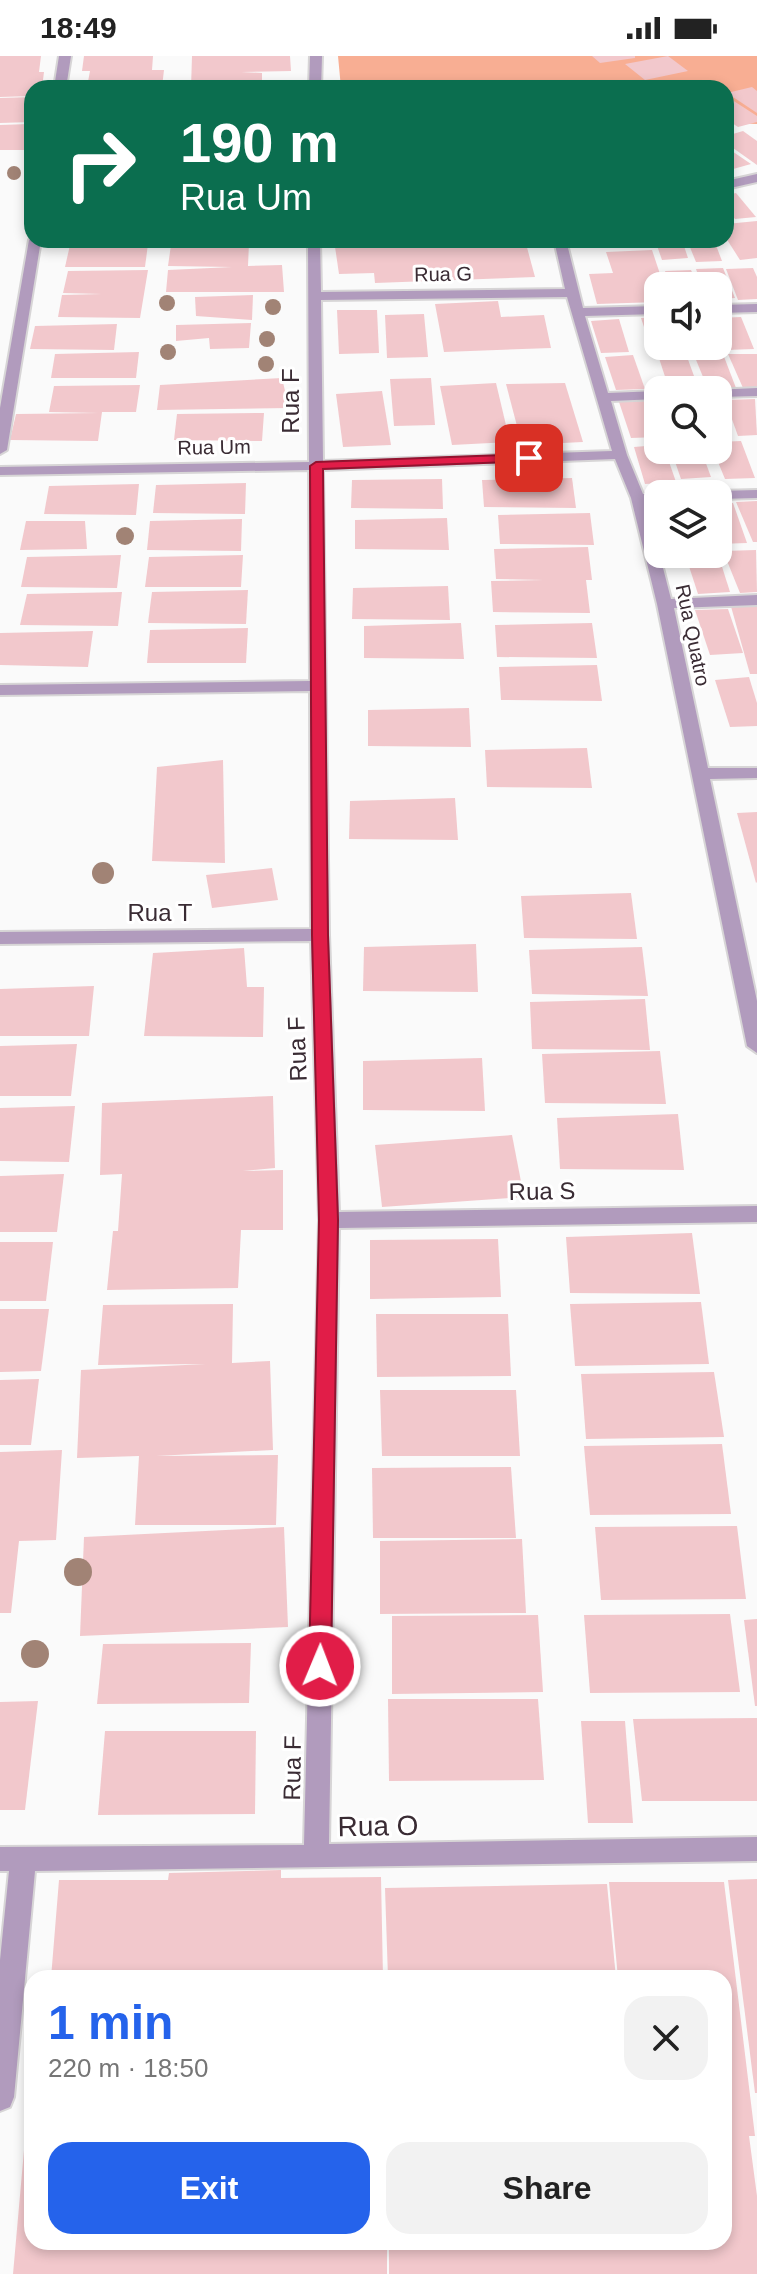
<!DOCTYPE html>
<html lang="en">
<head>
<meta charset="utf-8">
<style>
  body { margin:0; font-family:Arial,sans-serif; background:#f2f2f2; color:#222; height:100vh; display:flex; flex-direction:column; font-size:30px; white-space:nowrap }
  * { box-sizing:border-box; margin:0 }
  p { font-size:26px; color:#767676 }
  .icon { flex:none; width:44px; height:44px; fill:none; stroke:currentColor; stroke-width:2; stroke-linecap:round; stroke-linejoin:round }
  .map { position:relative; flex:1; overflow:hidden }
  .side { position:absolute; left:24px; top:1914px; width:708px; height:280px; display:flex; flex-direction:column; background:#fff; border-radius:24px; box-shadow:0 4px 12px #0003 }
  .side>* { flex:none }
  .hud { position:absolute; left:24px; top:24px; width:710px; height:168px; border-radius:24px; box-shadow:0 4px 12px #0003; background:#0b6e4f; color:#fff; overflow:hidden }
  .tools { position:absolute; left:644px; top:216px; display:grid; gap:16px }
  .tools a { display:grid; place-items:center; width:88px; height:88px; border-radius:16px; background:#fff; box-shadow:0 4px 12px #0003; font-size:40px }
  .pin { position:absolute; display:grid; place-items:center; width:68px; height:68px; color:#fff; margin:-34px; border-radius:16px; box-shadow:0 4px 12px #0006 }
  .me { position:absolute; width:88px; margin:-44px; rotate:1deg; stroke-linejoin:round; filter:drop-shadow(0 0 6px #0008) }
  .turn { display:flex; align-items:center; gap:28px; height:168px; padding:0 24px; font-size:36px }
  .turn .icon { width:104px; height:104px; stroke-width:2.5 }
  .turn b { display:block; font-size:56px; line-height:68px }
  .round { display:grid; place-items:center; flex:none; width:84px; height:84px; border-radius:24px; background:#f2f2f2 }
  .overview { display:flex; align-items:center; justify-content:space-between; height:136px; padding:0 24px }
  h1 { font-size:48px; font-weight:600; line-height:60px; color:#2563eb }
  .button { display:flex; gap:16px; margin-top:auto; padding:16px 24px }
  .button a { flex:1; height:92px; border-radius:24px; background:#2563eb; color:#fff; font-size:32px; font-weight:600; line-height:92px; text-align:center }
  .button a+a { background:#f2f2f2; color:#222 }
  .status { display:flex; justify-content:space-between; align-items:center; height:56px; padding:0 40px; background:#fff; direction:ltr }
  .status svg { height:22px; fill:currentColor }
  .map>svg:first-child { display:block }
</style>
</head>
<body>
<div class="status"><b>18:49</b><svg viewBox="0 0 49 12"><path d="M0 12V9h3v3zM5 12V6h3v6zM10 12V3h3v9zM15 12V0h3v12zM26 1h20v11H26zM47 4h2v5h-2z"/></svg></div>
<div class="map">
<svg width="757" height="2218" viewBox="0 0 757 2218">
  <rect width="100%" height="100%" fill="#fafafa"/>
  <polygon fill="#f8ae93" points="338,0 757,0 757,68 726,67 726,32 341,32"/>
  <g fill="#f2c8cc">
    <polygon points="0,0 41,0 39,16 44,16 42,32 32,32 32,40 0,41"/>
    <polygon points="84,0 153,0 152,14 164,14 162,31 87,31 90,15 82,15"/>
    <polygon points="192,0 290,0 291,15 241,16 262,17 262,32 191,32"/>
    <polygon points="592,0 635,0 635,2 600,7"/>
    <polygon points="668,0 688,15 645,24 625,8"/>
    <polygon points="752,31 757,35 757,57 727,37"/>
    <polygon points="726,40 757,60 757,66 738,71 726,63"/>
    <polygon points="32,41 32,66 0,67 0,42"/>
    <polygon points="29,68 26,94 0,94 0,69"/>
    <polygon points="743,75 757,85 757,109 726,87 726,80"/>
    <polygon points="726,91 751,108 726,115"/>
    <polygon points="736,137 756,161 735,163 726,153 726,139"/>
    <polygon points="757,165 757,202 740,204 726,182 726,168"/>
    <polygon points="334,184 525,184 535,221 375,227 374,217 339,218"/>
    <polygon points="655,184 682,184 688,202 662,204"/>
    <polygon points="687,184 714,184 722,205 696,206"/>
    <polygon points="249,187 248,210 282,209 284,236 166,236 168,214 232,211 168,210 171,189"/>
    <polygon points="148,188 145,211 65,211 70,189"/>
    <polygon points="652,194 664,230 658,230 658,246 597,248 589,218 613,217 606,196"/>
    <polygon points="723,212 735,242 718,243 718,230 702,230 696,213"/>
    <polygon points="753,212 757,221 757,243 738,244 726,213"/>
    <polygon points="148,214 140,262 58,261 62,239 102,238 63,237 68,215"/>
    <polygon points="691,214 698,230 671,230 665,215"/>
    <polygon points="253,239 252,264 196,260 195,241"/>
    <polygon points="498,245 501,261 544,259 551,292 444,296 435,248"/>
    <polygon points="337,254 377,254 379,297 339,298"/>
    <polygon points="424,258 428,301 387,302 385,259"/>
    <polygon points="658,261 658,290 679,290 680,293 652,295 641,262"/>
    <polygon points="741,261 754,293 726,294 718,275 718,262"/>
    <polygon points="619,263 629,296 601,297 591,265"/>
    <polygon points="251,267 249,292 210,293 209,282 176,285 176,269"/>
    <polygon points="117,268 114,294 30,293 35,270"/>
    <polygon points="690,290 719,290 721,295 693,297"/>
    <polygon points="139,296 136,322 51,322 55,298"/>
    <polygon points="686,298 698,331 669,333 658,299"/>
    <polygon points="723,298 736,332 708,333 694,299"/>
    <polygon points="728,298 757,298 757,332 743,332"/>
    <polygon points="633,299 645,333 616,334 605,301"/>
    <polygon points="282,322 289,352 157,354 160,329"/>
    <polygon points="431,322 435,369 394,370 390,323"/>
    <polygon points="496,327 510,386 452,389 440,330"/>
    <polygon points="565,327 583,386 522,389 506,328"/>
    <polygon points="140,329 136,356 102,356 98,385 10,384 16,358 99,357 49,356 54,330"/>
    <polygon points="382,335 391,389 343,391 336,338"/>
    <polygon points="755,343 757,379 738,380 725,344"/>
    <polygon points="649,345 658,381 631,382 619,346"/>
    <polygon points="718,346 732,382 718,382"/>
    <polygon points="264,357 262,385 174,384 177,358"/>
    <polygon points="741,385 755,422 725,423 713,394 718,394 718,386"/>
    <polygon points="658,389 658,394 665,394 676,426 645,428 634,391"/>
    <polygon points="671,394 701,394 711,421 681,423"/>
    <polygon points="572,422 576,452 484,451 482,424"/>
    <polygon points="442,423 443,453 351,452 352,424"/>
    <polygon points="246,427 245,458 153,457 156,429"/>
    <polygon points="139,428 136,459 44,458 49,430"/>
    <polygon points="757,445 757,486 753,486 736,446"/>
    <polygon points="718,447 733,447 747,487 718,488"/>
    <polygon points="590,457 594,489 500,488 498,459"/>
    <polygon points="447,462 449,494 355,493 355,464"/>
    <polygon points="242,463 241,495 147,494 150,465"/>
    <polygon points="26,465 85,465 87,493 20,494"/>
    <polygon points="588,491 592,524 586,524 590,557 493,556 491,525 544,524 496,523 494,493"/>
    <polygon points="756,494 757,536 740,537 723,495"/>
    <polygon points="685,498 718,498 730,536 698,538"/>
    <polygon points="121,499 117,532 21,531 27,501"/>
    <polygon points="243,499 241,531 145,531 149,501"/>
    <polygon points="448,530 450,564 352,563 353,532"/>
    <polygon points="248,534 246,568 148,567 152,536"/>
    <polygon points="122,536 118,570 20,569 27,538"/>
    <polygon points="757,546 757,618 750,618 730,547"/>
    <polygon points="728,553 743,597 710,599 695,554"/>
    <polygon points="461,567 464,603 364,602 364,570"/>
    <polygon points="592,567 597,602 497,601 495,569"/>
    <polygon points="248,572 246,607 147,607 150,574"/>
    <polygon points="93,575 88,611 0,609 0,577"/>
    <polygon points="597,609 602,645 501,644 499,611"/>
    <polygon points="749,621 757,647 757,670 730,671 715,624"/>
    <polygon points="469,652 471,691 368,690 368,654"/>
    <polygon points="587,692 592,732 487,731 485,694"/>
    <polygon points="223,704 225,807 152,805 157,711"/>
    <polygon points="455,742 458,784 349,783 350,745"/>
    <polygon points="757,756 757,826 756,827 737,757"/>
    <polygon points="272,812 278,844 212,852 206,819"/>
    <polygon points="631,837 637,883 524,882 521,840"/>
    <polygon points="476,888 478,936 363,935 364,891"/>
    <polygon points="642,891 648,940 532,938 529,894"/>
    <polygon points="244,892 247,931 264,931 263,981 144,980 153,897"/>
    <polygon points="94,930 89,980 0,980 0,933"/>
    <polygon points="645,943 650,994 532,993 530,946"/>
    <polygon points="77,988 71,1040 0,1040 0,990"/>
    <polygon points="660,995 666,1048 545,1047 542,998"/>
    <polygon points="482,1002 485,1055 363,1054 363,1005"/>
    <polygon points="273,1040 275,1112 243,1115 283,1114 283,1174 241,1174 238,1232 107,1234 113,1175 118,1175 122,1118 100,1119 102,1047"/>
    <polygon points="75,1050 69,1106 0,1105 0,1052"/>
    <polygon points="678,1058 684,1114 560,1113 557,1062"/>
    <polygon points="512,1079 524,1141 382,1151 375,1089"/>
    <polygon points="64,1118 57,1176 0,1176 0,1120"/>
    <polygon points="692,1177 700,1238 570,1237 566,1181"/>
    <polygon points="498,1183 501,1241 370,1243 370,1184"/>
    <polygon points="0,1186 53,1186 46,1245 0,1245"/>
    <polygon points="701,1246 709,1308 575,1310 570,1248"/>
    <polygon points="233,1248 232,1307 270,1305 273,1394 156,1400 278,1399 276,1469 135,1469 139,1400 77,1402 81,1314 206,1308 98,1309 103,1249"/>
    <polygon points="0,1253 49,1253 41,1315 0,1316"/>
    <polygon points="376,1258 508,1258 511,1320 377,1321"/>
    <polygon points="714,1316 724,1381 586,1383 581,1318"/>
    <polygon points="39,1323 31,1389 0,1389 0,1324"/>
    <polygon points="380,1334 516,1334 520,1400 382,1400"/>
    <polygon points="722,1388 731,1458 590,1459 584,1390"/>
    <polygon points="62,1394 56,1484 19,1485 11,1557 0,1557 0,1396"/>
    <polygon points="511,1411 516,1482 373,1482 372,1412"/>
    <polygon points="737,1470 746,1543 601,1544 595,1471"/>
    <polygon points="284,1471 288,1571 80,1580 84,1481"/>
    <polygon points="522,1483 526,1557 380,1558 380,1485"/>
    <polygon points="730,1558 740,1636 590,1637 584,1559"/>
    <polygon points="538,1559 543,1636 392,1638 392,1560"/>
    <polygon points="757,1563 757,1650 755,1650 744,1564"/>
    <polygon points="251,1587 249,1647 97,1648 103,1588"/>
    <polygon points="388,1643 538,1643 544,1724 389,1725"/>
    <polygon points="38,1645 25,1754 0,1754 0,1646"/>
    <polygon points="757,1662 757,1745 642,1745 633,1663"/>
    <polygon points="581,1665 625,1665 633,1767 588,1767"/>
    <polygon points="105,1675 256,1675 255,1758 98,1759"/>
    <polygon points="281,1814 281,1822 381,1821 383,1922 51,1922 59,1824 168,1824 169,1817"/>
    <polygon points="757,1823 757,2037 755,2037 728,1824"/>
    <polygon points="609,1826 724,1826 755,2080 749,2080 757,2140 757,2218 389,2218 389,2186 724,2186 724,1922 618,1922"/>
    <polygon points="607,1828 616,1922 388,1922 385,1832"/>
    <polygon points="25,2083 32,2083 32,2186 387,2186 387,2218 13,2218"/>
  </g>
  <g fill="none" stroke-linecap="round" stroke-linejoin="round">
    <defs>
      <g id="minor">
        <polygon points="59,0 71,0 66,32 54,32"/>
        <polygon points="310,0 322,0 321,32 309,32"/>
        <polygon points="757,118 757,126 726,133 726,125"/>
        <polygon points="32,181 32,184 41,184 7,394 0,398 0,352 29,184"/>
        <path d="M308,184H320L321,236L565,233L554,184H566L583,252L658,250V258L585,260L608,337L658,335V343L611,345L627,399L643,438H660L658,446H646L671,543L757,539V549L674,552L708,712H757V722L710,723L757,945V997L747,990L657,548L631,442L615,403L323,414L329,879L339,1156L757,1150V1166L339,1172L329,1788L757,1781V1805L35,1815L14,2041L10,2051L0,2055V1904L9,1815H0V1791L304,1789L319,1164L311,885L0,888V876L311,873L310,635L0,639V629L310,625L309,414L0,419V411L309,406ZM567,241L612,395L323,405L321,244Z"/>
        <polygon points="757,248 757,256 718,257 718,249"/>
        <polygon points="757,332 757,340 718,341 718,334 713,334"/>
        <polygon points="757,434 757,442 718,443 718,438 711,438 718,435"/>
      </g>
    </defs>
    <use href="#minor" stroke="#d7d5d6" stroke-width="4"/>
    <use href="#minor" fill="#b19bbd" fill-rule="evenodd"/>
  </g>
  <g fill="#a18375">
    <circle cx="14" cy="117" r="7"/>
    <circle cx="167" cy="247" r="8"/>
    <circle cx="273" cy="251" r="8"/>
    <circle cx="267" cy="283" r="8"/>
    <circle cx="168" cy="296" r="8"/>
    <circle cx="266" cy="308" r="8"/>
    <circle cx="125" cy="480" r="9"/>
    <circle cx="103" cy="817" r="11"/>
    <circle cx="78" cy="1516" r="14"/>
    <circle cx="35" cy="1598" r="14"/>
  </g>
  <polygon fill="#e11d48" stroke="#92132f" stroke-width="2" points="529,398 535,402 533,405 323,413 328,879 338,1164 331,1610 328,1617 320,1620 312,1617 309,1610 319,1164 312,879 310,410 316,406"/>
  <g text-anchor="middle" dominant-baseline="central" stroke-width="6" stroke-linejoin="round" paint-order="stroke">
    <g font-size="20" fill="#3a2c34" stroke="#fff">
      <text transform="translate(443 218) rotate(-1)">Rua G</text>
      <text transform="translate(214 391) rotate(-1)">Rua Um</text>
      <text transform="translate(693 579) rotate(78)">Rua Quatro</text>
    </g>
    <g font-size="24" fill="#3a2c34" stroke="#fff">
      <text transform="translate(290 345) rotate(-90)">Rua F</text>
      <text x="160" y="856">Rua T</text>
      <text transform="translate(297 993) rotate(-92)">Rua F</text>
      <text transform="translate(542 1135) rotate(-1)">Rua S</text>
      <text transform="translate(292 1712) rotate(-89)">Rua F</text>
    </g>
    <g font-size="28" fill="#3a2c34" stroke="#fff">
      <text transform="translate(378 1770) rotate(-1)">Rua O</text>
    </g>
  </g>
</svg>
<div class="tools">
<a><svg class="icon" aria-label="sound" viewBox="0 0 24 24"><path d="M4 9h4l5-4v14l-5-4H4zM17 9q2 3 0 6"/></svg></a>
<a><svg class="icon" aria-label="search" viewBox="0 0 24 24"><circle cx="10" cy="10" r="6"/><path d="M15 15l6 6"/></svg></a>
<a><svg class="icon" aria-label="layers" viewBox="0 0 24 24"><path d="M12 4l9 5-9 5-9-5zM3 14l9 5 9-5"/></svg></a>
</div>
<div class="pin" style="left:529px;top:402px;background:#d93025"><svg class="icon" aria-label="arrive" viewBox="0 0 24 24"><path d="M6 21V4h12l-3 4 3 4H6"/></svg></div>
<svg class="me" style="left:320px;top:1610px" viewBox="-20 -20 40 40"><circle r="17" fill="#e11d48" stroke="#fff" stroke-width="3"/><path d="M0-11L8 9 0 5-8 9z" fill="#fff"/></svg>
<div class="hud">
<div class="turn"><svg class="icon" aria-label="right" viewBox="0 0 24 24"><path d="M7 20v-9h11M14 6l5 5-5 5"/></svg><div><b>190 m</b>Rua Um</div></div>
</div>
<section class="side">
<div class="overview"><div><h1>1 min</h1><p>220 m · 18:50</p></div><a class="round"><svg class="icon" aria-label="close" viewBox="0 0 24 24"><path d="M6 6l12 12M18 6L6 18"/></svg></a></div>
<div class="button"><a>Exit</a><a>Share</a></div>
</section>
</div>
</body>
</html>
